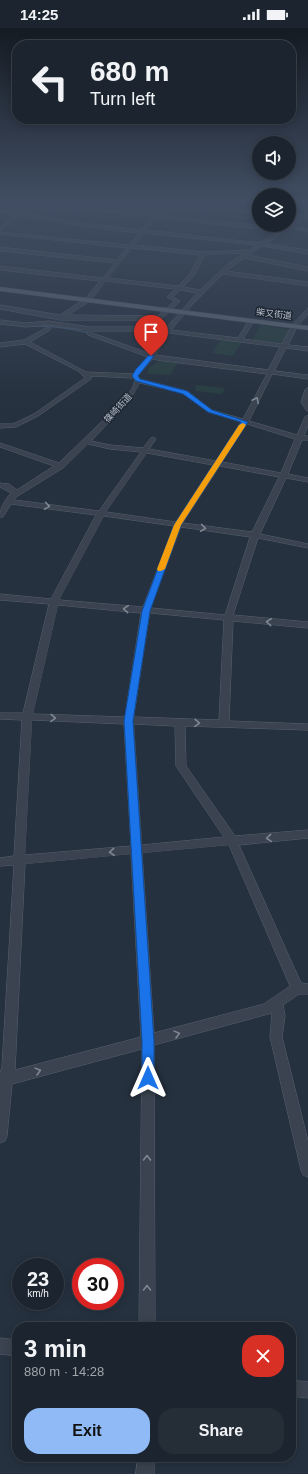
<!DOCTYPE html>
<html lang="en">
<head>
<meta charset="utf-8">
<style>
  body { margin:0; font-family:Arial,"Noto Sans JP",sans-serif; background:#252d37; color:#f1f3f6; height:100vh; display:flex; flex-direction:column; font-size:15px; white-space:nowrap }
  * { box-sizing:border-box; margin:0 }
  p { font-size:13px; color:#a0a5aa }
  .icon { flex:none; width:22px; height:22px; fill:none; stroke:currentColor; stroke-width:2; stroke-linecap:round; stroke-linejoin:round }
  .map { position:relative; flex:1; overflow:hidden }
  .side { position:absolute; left:12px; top:1294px; width:284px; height:140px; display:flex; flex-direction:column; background:#1c252f; border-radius:16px; box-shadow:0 2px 10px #0003,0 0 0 1px #3a424b }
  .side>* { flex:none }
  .hud { position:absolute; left:12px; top:12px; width:284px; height:84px; border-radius:16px; box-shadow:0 2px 10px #0003,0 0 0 1px #3a424b; background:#1c252f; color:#f1f3f6; overflow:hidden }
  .fabs { position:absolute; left:252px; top:108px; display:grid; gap:8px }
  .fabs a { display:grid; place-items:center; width:44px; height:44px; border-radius:50%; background:#1c252f; box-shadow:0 2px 10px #0003,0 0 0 1px #3a424b; font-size:20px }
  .speed { position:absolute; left:12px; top:1230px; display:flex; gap:8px; font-size:20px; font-weight:700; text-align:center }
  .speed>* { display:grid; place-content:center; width:52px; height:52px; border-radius:50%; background:#1c252f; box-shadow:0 2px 10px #0003,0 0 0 1px #3a424b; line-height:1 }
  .speed small { font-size:10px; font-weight:400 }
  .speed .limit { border:6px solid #d22; background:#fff; color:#111 }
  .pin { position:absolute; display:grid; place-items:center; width:34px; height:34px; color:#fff; margin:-41px -17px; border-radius:50% 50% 50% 0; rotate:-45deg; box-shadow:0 0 4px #0007 }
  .pin .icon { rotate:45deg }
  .me { position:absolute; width:44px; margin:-22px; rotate:0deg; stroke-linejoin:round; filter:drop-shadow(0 0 3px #0008) }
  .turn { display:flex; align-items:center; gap:14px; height:84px; padding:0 12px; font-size:18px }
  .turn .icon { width:52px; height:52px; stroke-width:2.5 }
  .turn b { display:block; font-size:28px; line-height:34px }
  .round { display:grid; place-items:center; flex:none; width:42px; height:42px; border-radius:16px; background:#252d37 }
  .summary { display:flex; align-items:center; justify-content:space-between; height:68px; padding:0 12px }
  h1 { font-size:24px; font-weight:800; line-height:30px }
  .cta { display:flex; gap:8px; margin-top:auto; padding:8px 12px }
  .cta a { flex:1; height:46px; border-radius:16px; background:#8fbaf6; color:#111; font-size:16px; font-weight:800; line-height:46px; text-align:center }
  .cta a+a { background:#252d37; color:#f1f3f6 }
  .status { display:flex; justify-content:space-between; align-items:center; height:28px; padding:0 20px; background:#1c252f; direction:ltr }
  .status svg { height:11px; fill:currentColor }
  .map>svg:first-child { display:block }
</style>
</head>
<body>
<div class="status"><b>14:25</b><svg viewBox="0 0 49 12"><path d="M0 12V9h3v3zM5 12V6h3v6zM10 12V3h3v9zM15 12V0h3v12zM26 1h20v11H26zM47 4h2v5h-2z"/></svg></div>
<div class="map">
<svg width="308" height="1446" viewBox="0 0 308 1446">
  <rect width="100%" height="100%" fill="#26313f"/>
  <g fill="#283e40">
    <polygon points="261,297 289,302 283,315 252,312"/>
    <polygon points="221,311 242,314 233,328 212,325"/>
    <polygon points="162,332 178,335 170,347 147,346 149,339"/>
    <polygon points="196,357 225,360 222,366 195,363"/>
  </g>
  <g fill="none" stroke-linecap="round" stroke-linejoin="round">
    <path stroke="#3c5067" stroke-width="1.5" d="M32,298C59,298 85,302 110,312"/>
    <polyline stroke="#3c5067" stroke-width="2" points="258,341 294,346"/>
    <defs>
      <g id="minor">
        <path d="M163,175L259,184V186L165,177L158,187L283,200L299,190L289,188V186L303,187L308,185L307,190L293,198L308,201V203L289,200L266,216L308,222V226L262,218L248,227L308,239V243L244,230L226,243L308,254V258L223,246L191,278L171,302L238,310L249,292L251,291L254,293L243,311L282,316L292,297L308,280V286L297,299L288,317L308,319V323L286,320L274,343L308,347V351L272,346L249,393L297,407L305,389L308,387V397L304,408H308V412H302L288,446L308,450V454L286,450L260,506L308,516V520L258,510L233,587L308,594V600L233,593L229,693L308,696V702L185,698L186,738L235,808L308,802V810L239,817L301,955L308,956V966H299L283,977L285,988L282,1009L308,1113V1149L303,1147L301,1142L270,1009L272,985L154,1017L155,1299H139L142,1021L12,1056L7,1108L5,1113L0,1115V1046L2,1038L14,837L0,838V830L14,828L22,692L0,691V685H23L49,576L0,572V566L51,571L96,487L11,476L3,489H0C0,479 5,472 11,465L0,459V455L9,456L17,462L54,438L0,419V415L59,435L125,371L133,359L135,352L133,350L91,348V351L38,388L16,399L0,400V396H13L34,386L85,350L78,343L25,316L0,319V315L24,312L46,300H50V302L30,314L86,344L133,346L148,329L88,307L87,302L49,297L26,299L0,296V292L26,295L49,293L90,299H149L165,301L197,265L180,262L173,269L180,273L160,292H60L0,281V277L60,287L86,270L100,253L0,242V238L103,250L115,235L0,223V219L117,232L127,220L0,206V204L129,217L139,205L82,198L18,188L0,203V199L14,188L5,185H0V183L63,178L69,176L71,177L70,178L153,187ZM64,180L151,189L141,202L82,195L17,184ZM156,190L279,203L260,215L146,202ZM144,205L256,217L250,222L203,224L134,217ZM132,220L200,227L189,247L178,258L108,250ZM244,225L229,235L200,262L183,259L194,248L205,227ZM106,253L175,261L167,269L174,273L158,288L68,287L90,273ZM92,303H149L163,305L151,326L92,305ZM169,305L280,319L268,342L156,327ZM153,331L157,332L267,346L243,391L212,382L187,363L140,351L138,348ZM140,355L183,365L208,384L241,394L216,433L149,421L156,411L153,409L151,410L143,420L110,417L91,413L129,373ZM247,396L295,411L281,445L222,434ZM88,416L110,421L141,424L99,483L14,472L16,469L63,440ZM147,425L213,437L176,494L106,484ZM220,438L279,449L252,504L183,495ZM104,488L174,498L143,579L59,572ZM181,499L250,509L225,587L151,580ZM58,577L141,585L125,689L33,686ZM150,585L224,592L219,692L134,689ZM32,692L124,696L131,818L25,827ZM134,696L175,698L176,738L224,809L142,817ZM229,817L290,958L264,976L154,1005L142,825ZM131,826L141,1009L15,1042L25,836Z"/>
        <polygon points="308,360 308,383 306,382 301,374 305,362"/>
        <polygon points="0,1310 17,1312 17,1328 0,1326"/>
        <polygon points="291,1352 308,1354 308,1370 291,1368"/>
        <polygon points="138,1429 154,1429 154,1446 136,1446"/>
      </g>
      <polygon id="major" points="0,259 308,298 308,302 0,263"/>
    </defs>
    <use href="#minor" stroke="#57616d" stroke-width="1"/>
    <use href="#major" stroke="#434c58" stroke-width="1"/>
    <use href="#minor" fill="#3a434f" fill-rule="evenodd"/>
    <use href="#major" fill="#58626f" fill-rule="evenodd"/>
  </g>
  <defs><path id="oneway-chevron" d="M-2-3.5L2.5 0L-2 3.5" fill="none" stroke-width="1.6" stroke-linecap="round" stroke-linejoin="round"/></defs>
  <g stroke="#7e8793">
    <use href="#oneway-chevron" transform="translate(256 372) rotate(-63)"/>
    <use href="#oneway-chevron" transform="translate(47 478) rotate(8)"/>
    <use href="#oneway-chevron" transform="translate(203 500) rotate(8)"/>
    <use href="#oneway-chevron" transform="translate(126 581) rotate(-175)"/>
    <use href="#oneway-chevron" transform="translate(269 594) rotate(-175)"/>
    <use href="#oneway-chevron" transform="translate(53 690) rotate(2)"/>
    <use href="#oneway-chevron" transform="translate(197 695) rotate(2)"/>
    <use href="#oneway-chevron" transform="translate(269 810) rotate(175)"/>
    <use href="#oneway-chevron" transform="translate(112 824) rotate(175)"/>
    <use href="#oneway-chevron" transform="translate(177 1006) rotate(-15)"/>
    <use href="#oneway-chevron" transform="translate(38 1043) rotate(-15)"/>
    <use href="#oneway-chevron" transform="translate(147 1130) rotate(-89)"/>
    <use href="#oneway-chevron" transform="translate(147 1260) rotate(-90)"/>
  </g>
  <linearGradient id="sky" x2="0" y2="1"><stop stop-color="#151b23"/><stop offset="0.46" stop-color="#414e63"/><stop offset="1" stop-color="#414e63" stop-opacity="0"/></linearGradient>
  <rect width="308" height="377" fill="url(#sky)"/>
  <polygon fill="#1a73e8" stroke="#114b97" points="149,327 154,328 138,348 140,351 187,363 212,382 248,394 181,497 150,583 133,693 154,1013 154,1050 152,1054 148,1056 143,1054 142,1050 142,1013 124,693 142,583 174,497 241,394 208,384 183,366 136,353 132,348 136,341"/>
  <polygon fill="#f59e0b" points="243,395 246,397 181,497 165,541 161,543 158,543 157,541 174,497 239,397"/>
  <g text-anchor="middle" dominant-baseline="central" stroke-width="3" stroke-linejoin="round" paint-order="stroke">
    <g font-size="9" fill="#b6beca" stroke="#1e2834">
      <text transform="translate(274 286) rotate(7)">柴又街道</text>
      <text transform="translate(118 380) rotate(-47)">篠崎街道</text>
    </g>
  </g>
</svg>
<div class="fabs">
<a><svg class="icon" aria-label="sound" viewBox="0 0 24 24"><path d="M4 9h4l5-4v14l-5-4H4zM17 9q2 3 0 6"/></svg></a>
<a><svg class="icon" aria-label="layers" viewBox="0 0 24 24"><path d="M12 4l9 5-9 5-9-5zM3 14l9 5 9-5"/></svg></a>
</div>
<div class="speed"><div>23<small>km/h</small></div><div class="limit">30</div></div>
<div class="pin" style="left:151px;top:328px;background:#d93025"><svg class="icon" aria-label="arrive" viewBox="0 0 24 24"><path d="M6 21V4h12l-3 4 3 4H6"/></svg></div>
<svg class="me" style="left:148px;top:1050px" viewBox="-20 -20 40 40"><path d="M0-17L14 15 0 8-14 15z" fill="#1a73e8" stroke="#fff" stroke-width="4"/></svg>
<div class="hud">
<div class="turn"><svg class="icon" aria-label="left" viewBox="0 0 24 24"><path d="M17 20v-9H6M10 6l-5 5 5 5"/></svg><div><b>680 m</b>Turn left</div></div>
</div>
<section class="side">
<div class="summary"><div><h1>3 min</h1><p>880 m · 14:28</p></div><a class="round" style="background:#d93025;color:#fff"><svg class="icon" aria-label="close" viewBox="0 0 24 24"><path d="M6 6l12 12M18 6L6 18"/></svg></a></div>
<div class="cta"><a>Exit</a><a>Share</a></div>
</section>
</div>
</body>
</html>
